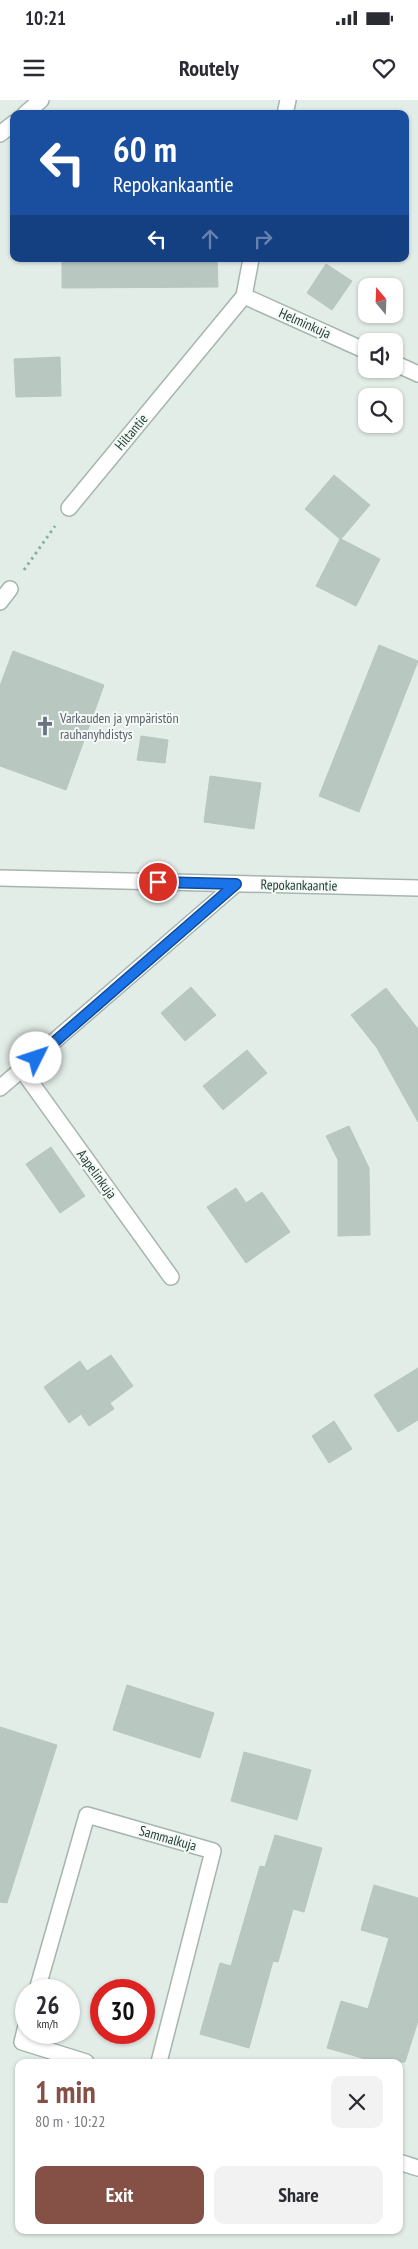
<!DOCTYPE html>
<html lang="en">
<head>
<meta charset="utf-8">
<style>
  body { margin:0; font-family:"PT Sans Narrow",sans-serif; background:#f2f2f3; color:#2b2b33; height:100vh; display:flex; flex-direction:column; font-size:19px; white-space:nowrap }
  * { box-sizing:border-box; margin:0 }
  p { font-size:16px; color:#7c7c81 }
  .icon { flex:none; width:28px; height:28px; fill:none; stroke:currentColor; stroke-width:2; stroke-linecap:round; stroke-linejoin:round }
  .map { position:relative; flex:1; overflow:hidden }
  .details { position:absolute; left:15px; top:1959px; width:388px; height:175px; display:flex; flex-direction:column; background:#fff; border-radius:10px; box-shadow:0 1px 4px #0004 }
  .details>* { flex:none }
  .hud { position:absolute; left:10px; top:10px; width:399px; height:152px; border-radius:10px; box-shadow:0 1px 4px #0004; background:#1a4fa0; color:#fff; overflow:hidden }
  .needle { width:32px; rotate:341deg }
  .buttons { position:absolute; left:358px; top:178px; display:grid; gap:10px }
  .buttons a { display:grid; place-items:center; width:45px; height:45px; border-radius:10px; background:#fff; box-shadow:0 1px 4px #0004; font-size:25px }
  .speed { position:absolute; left:15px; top:1879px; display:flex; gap:10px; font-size:25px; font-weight:700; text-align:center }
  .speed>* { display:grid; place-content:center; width:65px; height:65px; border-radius:50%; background:#fff; box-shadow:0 1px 4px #0004; line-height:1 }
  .speed small { font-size:12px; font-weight:400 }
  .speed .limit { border:8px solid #d22; background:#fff; color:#111 }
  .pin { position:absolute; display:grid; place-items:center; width:42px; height:42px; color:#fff; margin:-21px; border:2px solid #fff; border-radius:50%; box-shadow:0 1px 5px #0007 }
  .me { position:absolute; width:55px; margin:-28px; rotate:49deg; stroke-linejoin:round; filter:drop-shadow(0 0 4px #0008) }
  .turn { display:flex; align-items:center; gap:18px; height:105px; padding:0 20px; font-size:22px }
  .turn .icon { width:65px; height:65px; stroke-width:2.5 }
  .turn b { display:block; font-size:35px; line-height:42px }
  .lanes { display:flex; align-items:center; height:48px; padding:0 20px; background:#0003; justify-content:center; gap:25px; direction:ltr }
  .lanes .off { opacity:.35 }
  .round { display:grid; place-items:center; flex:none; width:52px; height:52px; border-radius:10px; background:#f2f2f3 }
  .summary { display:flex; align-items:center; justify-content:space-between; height:85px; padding:0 20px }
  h1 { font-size:30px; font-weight:800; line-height:38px; color:#855045 }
  .primary-button { display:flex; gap:10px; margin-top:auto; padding:10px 20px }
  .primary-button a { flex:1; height:58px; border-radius:10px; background:#855045; color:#fff; font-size:20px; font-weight:800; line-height:58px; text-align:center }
  .primary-button a+a { background:#f2f2f3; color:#2b2b33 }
  .status { display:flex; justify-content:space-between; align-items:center; height:35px; padding:0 25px; background:#fff; direction:ltr }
  .status svg { height:14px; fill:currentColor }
  header { display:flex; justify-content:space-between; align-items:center; height:65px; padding:0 20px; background:#fff; font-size:22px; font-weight:800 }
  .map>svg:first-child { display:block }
</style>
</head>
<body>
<div class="status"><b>10:21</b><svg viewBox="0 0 49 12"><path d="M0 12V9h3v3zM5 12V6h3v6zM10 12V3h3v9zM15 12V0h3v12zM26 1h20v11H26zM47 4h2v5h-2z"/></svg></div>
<header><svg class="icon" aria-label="menu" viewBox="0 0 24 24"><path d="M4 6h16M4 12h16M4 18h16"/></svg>Routely<svg class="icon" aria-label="heart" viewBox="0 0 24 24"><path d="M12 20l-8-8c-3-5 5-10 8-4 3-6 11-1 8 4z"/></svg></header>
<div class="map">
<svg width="418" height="2149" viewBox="0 0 418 2149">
  <rect width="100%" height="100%" fill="#e3ede8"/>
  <g fill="#b8c8c1" stroke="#b5c7bf">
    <polygon points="62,159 217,159 218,187 62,188"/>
    <polygon points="326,164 352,181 332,210 307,193"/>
    <polygon points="60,257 61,296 16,297 14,259"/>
    <polygon points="334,375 370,405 341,439 380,459 356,506 316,486 340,439 305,409"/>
    <polygon points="379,545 418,561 359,712 319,696"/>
    <polygon points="13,551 104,585 66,690 0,666 0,586"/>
    <polygon points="141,636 168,640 165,663 137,660"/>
    <polygon points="210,676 261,683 254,729 204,722"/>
    <polygon points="191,887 216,915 185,941 161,913"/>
    <polygon points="386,888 418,929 418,1022 377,948 351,915"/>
    <polygon points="247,950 267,973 223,1010 203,986"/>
    <polygon points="349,1026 369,1068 370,1135 338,1136 338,1060 326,1036"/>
    <polygon points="51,1047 85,1096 60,1113 26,1064"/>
    <polygon points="236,1088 246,1103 262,1092 290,1132 246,1163 207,1107"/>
    <polygon points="111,1255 133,1286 110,1303 114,1309 89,1326 81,1314 69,1323 44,1287 80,1261 87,1271"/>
    <polygon points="418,1268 418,1320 398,1332 374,1295"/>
    <polygon points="334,1321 352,1349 329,1363 312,1336"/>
    <polygon points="127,1585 214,1613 200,1658 113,1630"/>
    <polygon points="0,1627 57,1645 7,1803 0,1802"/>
    <polygon points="244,1652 311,1670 297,1720 231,1701"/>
    <polygon points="275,1735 322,1748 304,1812 293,1809 278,1862 273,1861 249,1948 200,1934 220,1863 231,1866 260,1766 265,1767"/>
    <polygon points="374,1785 418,1798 418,1921 405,1962 376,1962 327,1948 341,1901 368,1909 389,1838 361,1830"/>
  </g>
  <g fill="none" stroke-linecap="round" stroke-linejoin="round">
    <defs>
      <g id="street">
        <polyline points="25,14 41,0"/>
        <polyline points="285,14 288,0"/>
        <polyline points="0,34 14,23"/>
        <polyline points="244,196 366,251"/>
        <polyline points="394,263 418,274"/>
        <polyline points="69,408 244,196 251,159"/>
        <polyline points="0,502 10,489"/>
        <polyline points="0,778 418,788"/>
        <polyline points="22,970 171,1177"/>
        <polyline points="0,988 236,784"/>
        <polyline points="37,1890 87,1715 213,1751 159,1962"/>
        <polyline points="26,1926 22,1942 86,1962"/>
        <polyline points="399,2062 418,2068"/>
      </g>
    </defs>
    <use href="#street" stroke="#a6b5af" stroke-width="18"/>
    <polyline stroke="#83b1a2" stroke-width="3" stroke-dasharray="2.5 4" stroke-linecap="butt" points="24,470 55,426"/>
    <use href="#street" stroke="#fff" stroke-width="15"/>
  </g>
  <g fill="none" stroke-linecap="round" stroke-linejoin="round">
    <defs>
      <polyline id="route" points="36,958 236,784 158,782"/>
    </defs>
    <use href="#route" stroke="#114b97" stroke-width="12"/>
    <use href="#route" stroke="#1a73e8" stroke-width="9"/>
  </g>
  <defs>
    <symbol id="church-bare" viewBox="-9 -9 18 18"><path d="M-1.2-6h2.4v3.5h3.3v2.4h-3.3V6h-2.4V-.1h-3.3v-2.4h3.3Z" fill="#6b7280" stroke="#f4f9f6" stroke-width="2.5" paint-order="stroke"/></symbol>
  </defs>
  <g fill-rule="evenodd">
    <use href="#church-bare" x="31" y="612" width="28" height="28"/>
  </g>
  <g text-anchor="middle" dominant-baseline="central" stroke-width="4" stroke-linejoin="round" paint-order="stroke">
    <g font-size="14" fill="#233f37" stroke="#f4f9f6">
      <text transform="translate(305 223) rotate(24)">Helminkuja</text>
      <text transform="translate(131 332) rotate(-50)">Hiltantie</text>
      <text transform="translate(299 785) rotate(1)">Repokankaantie</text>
      <text transform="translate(97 1074) rotate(54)">Aapelinkuja</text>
      <text transform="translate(168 1738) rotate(16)">Sammalkuja</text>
    </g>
    <g font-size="14" fill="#5b616d" stroke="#f4f9f6" text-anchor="start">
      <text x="60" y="618">Varkauden ja ympäristön<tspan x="60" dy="16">rauhanyhdistys</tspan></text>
    </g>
  </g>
</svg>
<div class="buttons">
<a><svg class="needle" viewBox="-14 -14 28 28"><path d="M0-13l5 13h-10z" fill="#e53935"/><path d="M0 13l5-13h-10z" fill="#7c7c81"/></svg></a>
<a><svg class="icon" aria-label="sound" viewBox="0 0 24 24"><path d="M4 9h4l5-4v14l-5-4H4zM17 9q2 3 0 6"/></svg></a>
<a><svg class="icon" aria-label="search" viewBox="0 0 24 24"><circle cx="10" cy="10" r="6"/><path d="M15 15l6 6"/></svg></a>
</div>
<div class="speed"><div>26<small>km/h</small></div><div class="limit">30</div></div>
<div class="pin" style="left:158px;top:782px;background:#d93025"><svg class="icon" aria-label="arrive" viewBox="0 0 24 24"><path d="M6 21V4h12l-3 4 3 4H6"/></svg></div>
<svg class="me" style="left:36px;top:958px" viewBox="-20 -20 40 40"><circle r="19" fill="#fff"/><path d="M0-13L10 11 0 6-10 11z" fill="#1a73e8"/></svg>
<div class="hud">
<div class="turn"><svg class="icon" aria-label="left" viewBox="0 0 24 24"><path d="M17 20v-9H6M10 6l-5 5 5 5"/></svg><div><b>60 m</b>Repokankaantie</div></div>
<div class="lanes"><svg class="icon" aria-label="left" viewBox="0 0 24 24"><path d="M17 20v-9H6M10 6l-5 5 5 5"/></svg><svg class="icon off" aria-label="ahead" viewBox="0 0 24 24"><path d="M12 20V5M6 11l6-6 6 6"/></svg><svg class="icon off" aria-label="right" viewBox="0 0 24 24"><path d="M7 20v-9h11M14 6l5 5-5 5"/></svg></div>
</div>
<section class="details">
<div class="summary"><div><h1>1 min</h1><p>80 m · 10:22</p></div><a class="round"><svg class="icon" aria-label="close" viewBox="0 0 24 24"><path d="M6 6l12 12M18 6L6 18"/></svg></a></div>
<div class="primary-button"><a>Exit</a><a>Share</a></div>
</section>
</div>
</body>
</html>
